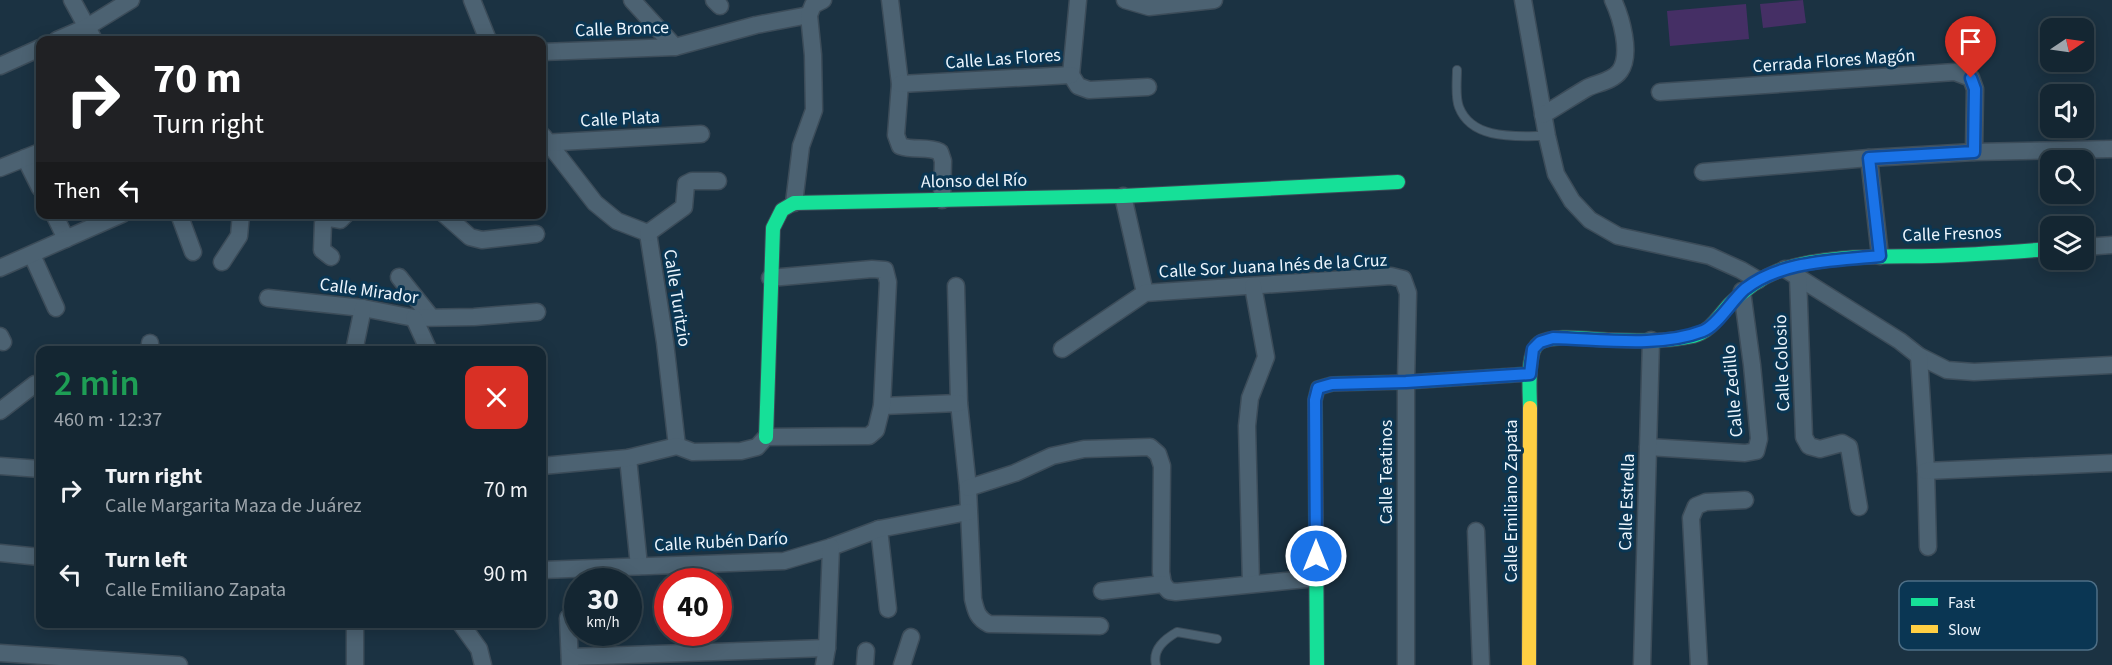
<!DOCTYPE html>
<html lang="en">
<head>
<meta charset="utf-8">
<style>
  body { margin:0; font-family:"Source Sans 3",sans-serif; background:#21323e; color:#f1f3f6; height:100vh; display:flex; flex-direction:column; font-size:22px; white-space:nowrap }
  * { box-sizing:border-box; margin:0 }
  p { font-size:20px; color:#9da5ac }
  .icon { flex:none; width:33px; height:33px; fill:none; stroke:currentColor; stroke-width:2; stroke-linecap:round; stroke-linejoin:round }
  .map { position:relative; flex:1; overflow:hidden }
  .sheet { position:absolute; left:36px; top:346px; width:510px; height:282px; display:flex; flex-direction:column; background:#142632; border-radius:12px; box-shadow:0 3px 15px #0003,0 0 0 2px #33434d }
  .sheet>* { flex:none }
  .guide { position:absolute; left:36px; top:36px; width:510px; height:183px; border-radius:12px; box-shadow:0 3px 15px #0003,0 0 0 2px #33434d; background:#202124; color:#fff; overflow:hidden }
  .needle { width:39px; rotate:77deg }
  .tools { position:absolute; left:2040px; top:18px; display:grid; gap:12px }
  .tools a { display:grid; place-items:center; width:54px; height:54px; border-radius:12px; background:#142632; box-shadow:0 3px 15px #0003,0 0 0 2px #33434d; font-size:30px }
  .speed { position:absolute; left:564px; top:568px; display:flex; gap:12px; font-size:30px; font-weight:700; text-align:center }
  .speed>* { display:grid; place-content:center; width:78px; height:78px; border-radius:50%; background:#142632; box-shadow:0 3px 15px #0003,0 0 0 2px #33434d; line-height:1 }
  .speed small { font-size:15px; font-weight:400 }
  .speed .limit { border:9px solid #d22; background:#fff; color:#111 }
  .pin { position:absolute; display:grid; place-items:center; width:51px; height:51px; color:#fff; margin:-62px -26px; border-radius:50% 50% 50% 0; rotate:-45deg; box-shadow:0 0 6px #0007 }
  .pin .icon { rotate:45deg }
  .me { position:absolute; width:66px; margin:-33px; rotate:0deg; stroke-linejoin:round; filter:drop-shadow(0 0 4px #0008) }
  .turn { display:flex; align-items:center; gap:21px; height:126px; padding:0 18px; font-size:27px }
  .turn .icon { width:78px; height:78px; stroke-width:2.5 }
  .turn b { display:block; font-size:42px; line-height:51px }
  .then { display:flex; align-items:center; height:57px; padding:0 18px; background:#0003; gap:12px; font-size:22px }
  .round { display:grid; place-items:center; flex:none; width:63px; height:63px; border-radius:12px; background:#21323e }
  .overview { display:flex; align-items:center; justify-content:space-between; height:102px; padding:0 18px }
  h1 { font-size:36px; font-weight:600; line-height:45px; color:#1e9e55 }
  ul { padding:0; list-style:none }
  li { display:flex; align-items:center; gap:18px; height:84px; padding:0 18px }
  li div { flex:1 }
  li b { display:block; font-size:22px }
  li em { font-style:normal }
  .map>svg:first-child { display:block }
</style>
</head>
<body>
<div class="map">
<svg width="2112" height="665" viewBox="0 0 2112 665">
  <rect width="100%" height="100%" fill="#1b3242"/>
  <g fill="#452f65">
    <polygon points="1803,0 1806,23 1763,28 1760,4"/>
    <polygon points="1746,4 1749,39 1670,46 1667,11"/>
  </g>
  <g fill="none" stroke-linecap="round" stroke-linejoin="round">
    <defs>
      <g id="lane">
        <path d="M1457,70C1457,81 1455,97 1459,107C1472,141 1518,136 1547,136"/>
        <path d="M1156,665C1152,649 1165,639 1177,632L1217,639"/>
      </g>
      <g id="street">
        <polyline points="72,0 94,40"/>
        <polyline points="472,0 488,40"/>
        <polyline points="632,0 675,47"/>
        <polyline points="714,0 720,6"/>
        <path d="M890,0L900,84L896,135L900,146C914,151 928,146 940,152L943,161L942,200"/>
        <polyline points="1125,0 1149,7 1214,0"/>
        <polyline points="1523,0 1547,136 1556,174 1572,201 1590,220 1618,236 1710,256 1741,270 1758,280"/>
        <polyline points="57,40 87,27 131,0"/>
        <polyline points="542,52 675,47 756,25 809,15"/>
        <polyline points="0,66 40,48"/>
        <polyline points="1071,75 1078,86 1089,90 1148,87"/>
        <polyline points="1071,75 1078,0"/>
        <polyline points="900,84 1071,75"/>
        <polyline points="1660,92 1955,72 1971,78 1975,89 1974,152"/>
        <path d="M1543,115C1558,106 1572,97 1587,88C1597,83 1613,81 1620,71C1632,54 1621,17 1613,0"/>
        <polyline points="543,136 595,203 617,221 648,233"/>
        <polyline points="542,143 701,134"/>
        <polyline points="25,158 40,188"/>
        <polyline points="1869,158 1880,256"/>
        <polyline points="0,168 40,152"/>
        <polyline points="1703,172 1869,158 1974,152 2112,149"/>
        <polyline points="1123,196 1145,293"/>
        <polyline points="794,203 801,146 814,110 813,55 809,15 813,5 823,0"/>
        <polyline points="54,214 66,239"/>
        <polyline points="179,214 193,252"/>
        <polyline points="444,214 470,237 482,240 536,234"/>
        <polyline points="648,233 665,342 677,446"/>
        <polyline points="648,233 684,207 686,184 692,181 718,181"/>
        <polyline points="2084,247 2112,245"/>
        <polyline points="32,255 56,308"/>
        <polyline points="331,257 322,250 323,223 329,218 340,220 346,214"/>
        <polyline points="222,262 239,236 241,214"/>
        <polyline points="0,268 122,214"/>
        <polyline points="1785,269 1900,341 1919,356 1947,370 1974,372 2112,365"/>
        <polyline points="399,277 431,317"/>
        <polyline points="1798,277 1804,437 1809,446 1820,449 1842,443 1849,447 1859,507"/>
        <path d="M956,286L959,403L968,488L973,599C976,611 977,618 989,624L1100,626"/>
        <polyline points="268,298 363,308 414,318 474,317 537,312"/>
        <polyline points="414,318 429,351"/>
        <polyline points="0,336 3,342"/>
        <polyline points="150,343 150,351"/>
        <polyline points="1062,349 1145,293 1391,276 1403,279 1408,293 1406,382 1406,665"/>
        <polyline points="354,351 363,308"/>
        <polyline points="1919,356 1926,471 1928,547"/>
        <polyline points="882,406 959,403"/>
        <polyline points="0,411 35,384 40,384"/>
        <polyline points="1648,447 1745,453 1756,451 1759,439 1752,365 1742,291"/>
        <polyline points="628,458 639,566"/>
        <polyline points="0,466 40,469"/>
        <polyline points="542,466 628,458 677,446 693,452 741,451 757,447 766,437 869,436 876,430 882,406 888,282 885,270 872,269 770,278"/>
        <polyline points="1926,471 2112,463"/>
        <polyline points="968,488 1015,473 1052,456 1084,449 1150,447 1158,454 1162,466 1161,572 1163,584"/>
        <polyline points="879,529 888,609"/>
        <polyline points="1476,531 1481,665"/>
        <polyline points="0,553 40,557"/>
        <polyline points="542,570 784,561 831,547 879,529 968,512"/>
        <polyline points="1251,584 1247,426 1250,398 1266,357 1253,286"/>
        <polyline points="1102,591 1163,584 1169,591 1176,592 1316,578"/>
        <polyline points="568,618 570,665"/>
        <polyline points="355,624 355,665"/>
        <polyline points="461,624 479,649 483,665"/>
        <polyline points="0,653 179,665"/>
        <polyline points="570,657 827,648"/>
        <polyline points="824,665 827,648 831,547"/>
        <polyline points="865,665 866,651"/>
        <polyline points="902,665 911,637"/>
        <polyline points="1642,665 1651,340"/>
        <polyline points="1699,665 1691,518 1696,506 1706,502 1745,500"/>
      </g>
      <g id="fast">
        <path d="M1530,408C1530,393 1526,352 1539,343C1553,333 1593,340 1611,340C1638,341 1666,342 1693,336C1711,331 1718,317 1730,304C1744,290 1760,278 1778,271C1826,254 1882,257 1932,256C1971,255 2011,252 2050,249"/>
        <polyline points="766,437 773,228 782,210 794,203 1123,196 1398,182"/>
        <polyline points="1317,665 1315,400 1318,388 1332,384 1406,382 1530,374"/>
      </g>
      <polyline id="slow" points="1529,665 1530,408"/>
    </defs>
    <use href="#lane" stroke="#3c4c59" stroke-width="10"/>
    <use href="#street" stroke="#3c4c59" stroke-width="19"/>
    <use href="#fast" stroke="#3c4c59" stroke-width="16"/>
    <use href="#slow" stroke="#3c4c59" stroke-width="16"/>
    <use href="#lane" stroke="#4c6272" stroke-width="8"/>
    <use href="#street" stroke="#4c6272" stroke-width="16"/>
    <use href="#fast" stroke="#16e098" stroke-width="14"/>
    <use href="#slow" stroke="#ffcf43" stroke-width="14"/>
  </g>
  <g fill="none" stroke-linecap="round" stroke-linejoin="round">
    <defs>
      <path id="route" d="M1316,556L1315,400L1318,388L1332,384L1406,382L1530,374L1533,349L1540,342L1553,338C1600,339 1659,348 1703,331C1717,326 1732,300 1745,289C1782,260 1835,261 1880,256L1869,158L1974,152L1975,89L1971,78"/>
    </defs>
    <use href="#route" stroke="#114b97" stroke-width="15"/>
    <use href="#route" stroke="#1a73e8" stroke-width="10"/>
  </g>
  <g text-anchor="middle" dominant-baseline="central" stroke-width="6" stroke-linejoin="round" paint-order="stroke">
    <g font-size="18" fill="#ecf5fd" stroke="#0a3653">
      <text transform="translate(622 29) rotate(-2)">Calle Bronce</text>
      <text transform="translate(1003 59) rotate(-4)">Calle Las Flores</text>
      <text transform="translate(1834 61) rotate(-4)">Cerrada Flores Magón</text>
      <text transform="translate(620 119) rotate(-3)">Calle Plata</text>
      <text transform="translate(974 181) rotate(-1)">Alonso del Río</text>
      <text transform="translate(1952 234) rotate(-2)">Calle Fresnos</text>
      <text transform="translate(1273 266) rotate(-3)">Calle Sor Juana Inés de la Cruz</text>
      <text transform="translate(369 291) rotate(8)">Calle Mirador</text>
      <text transform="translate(677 298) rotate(81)">Calle Turitzio</text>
      <text transform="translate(1782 363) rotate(-92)">Calle Colosio</text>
      <text transform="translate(1733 391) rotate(-95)">Calle Zedillo</text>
      <text transform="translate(1386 472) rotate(-90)">Calle Teatinos</text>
      <text transform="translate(1511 501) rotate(-90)">Calle Emiliano Zapata</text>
      <text transform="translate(1627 502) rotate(-88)">Calle Estrella</text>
      <text transform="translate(721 542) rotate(-3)">Calle Rubén Darío</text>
    </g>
  </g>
  <rect x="1899" y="581" width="198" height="69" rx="9" fill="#0a3653" stroke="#4e6f86" stroke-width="1.5"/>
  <rect x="1911" y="598" width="27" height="8" fill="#16e098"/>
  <rect x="1911" y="625" width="27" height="8" fill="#ffcf43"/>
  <g font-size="16" fill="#ecf5fd">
    <text x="1948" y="608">Fast</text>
    <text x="1948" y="635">Slow</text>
  </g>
</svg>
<div class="tools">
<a><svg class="needle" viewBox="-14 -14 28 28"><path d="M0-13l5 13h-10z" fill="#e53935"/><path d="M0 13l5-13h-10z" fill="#9da5ac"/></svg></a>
<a><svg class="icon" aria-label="sound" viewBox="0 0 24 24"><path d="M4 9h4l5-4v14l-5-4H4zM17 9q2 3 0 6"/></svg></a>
<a><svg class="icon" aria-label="search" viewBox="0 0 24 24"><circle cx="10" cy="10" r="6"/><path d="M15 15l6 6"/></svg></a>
<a><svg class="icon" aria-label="layers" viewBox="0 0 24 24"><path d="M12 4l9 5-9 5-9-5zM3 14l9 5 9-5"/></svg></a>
</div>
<div class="speed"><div>30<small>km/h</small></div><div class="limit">40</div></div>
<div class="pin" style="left:1971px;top:78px;background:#d93025"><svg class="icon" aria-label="arrive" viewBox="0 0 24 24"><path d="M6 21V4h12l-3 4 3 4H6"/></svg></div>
<svg class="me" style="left:1316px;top:556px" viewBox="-20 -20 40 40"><circle r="17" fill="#1a73e8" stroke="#fff" stroke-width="3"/><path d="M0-11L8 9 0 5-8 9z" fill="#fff"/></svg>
<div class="guide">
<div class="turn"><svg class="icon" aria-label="right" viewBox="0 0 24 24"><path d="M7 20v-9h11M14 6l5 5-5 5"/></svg><div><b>70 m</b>Turn right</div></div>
<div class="then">Then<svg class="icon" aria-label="left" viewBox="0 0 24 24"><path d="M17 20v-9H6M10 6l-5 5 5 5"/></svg></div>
</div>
<section class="sheet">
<div class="overview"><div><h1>2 min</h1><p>460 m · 12:37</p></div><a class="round" style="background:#d93025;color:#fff"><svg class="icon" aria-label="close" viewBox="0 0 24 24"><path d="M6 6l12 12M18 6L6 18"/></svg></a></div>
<ul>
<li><svg class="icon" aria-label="right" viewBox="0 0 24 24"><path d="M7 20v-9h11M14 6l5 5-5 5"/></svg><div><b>Turn right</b><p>Calle Margarita Maza de Juárez</p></div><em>70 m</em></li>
<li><svg class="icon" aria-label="left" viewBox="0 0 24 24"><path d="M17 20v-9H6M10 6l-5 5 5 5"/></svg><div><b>Turn left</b><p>Calle Emiliano Zapata</p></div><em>90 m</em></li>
</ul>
</section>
</div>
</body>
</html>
